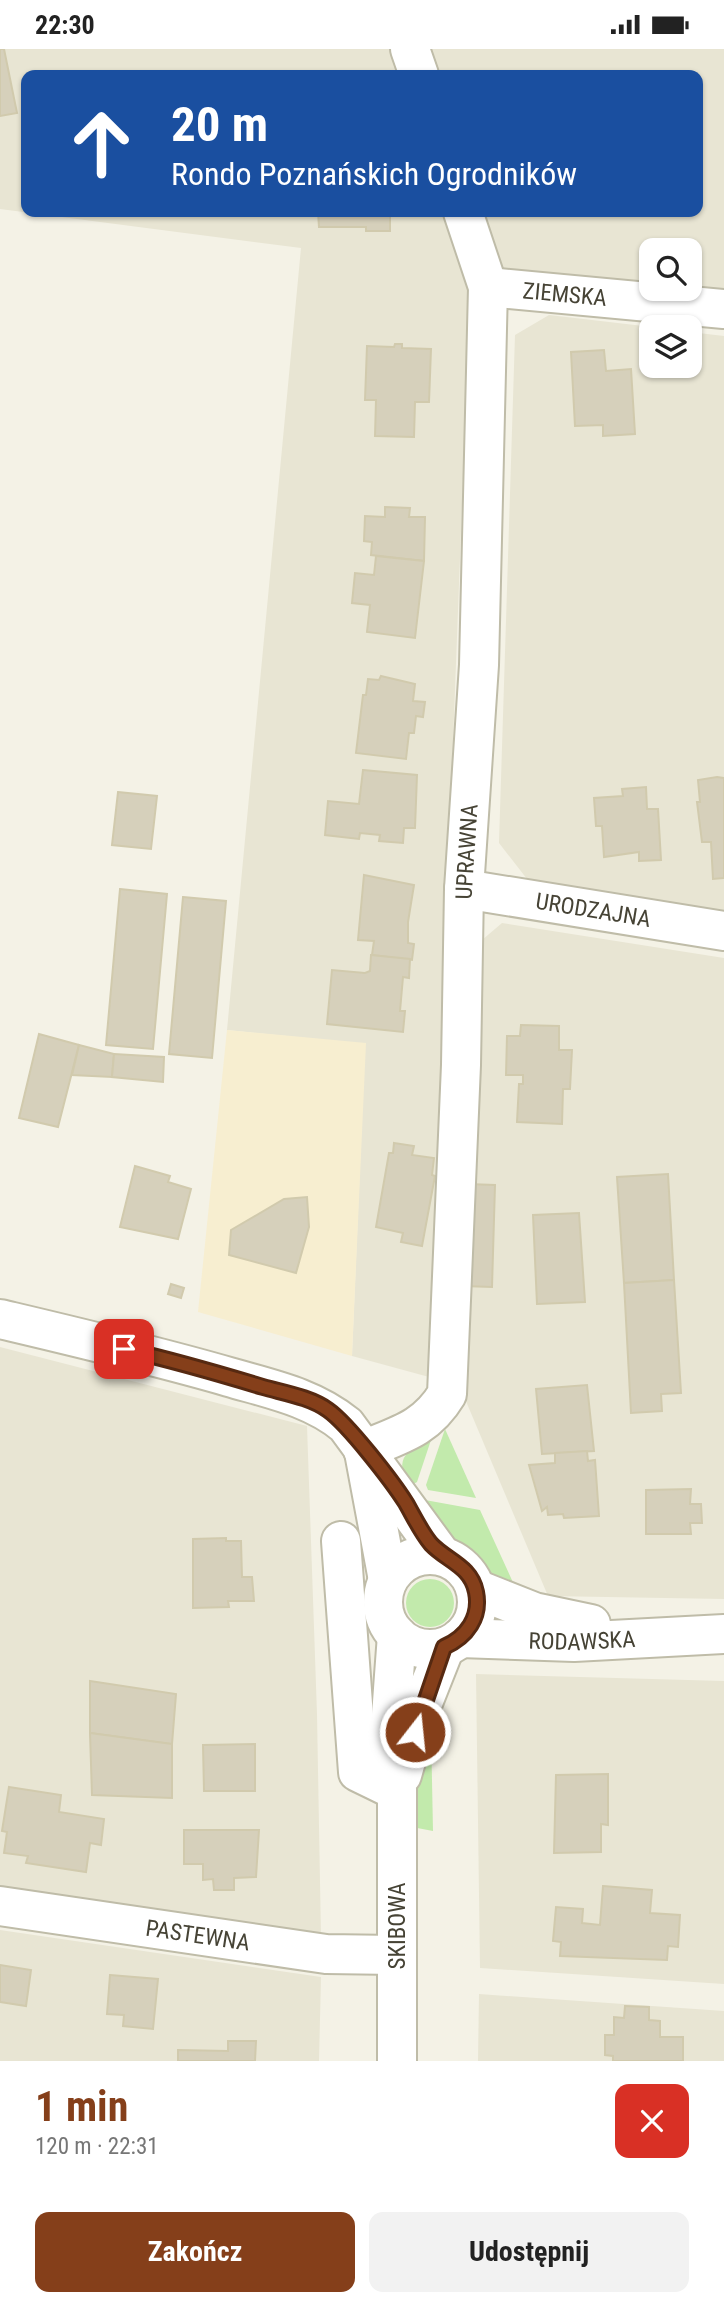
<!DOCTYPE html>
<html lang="pl">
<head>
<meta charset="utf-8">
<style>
  body { margin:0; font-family:"Roboto Condensed",sans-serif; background:#f2f2f2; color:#222; height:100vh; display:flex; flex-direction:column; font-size:26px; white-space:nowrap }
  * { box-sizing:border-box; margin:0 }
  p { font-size:23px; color:#767676 }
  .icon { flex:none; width:38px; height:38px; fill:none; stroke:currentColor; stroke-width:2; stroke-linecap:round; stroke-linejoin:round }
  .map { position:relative; height:2012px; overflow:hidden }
  .side { display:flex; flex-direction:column; background:#fff; flex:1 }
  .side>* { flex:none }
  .hud { position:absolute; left:21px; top:21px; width:682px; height:147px; border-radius:14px; box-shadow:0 2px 5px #0004; background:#1a4fa0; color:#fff; overflow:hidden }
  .buttons { position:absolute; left:639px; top:189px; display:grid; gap:14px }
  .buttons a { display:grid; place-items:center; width:63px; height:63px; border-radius:14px; background:#fff; box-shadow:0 2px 5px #0004; font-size:35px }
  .pin { position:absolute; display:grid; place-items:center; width:60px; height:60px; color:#fff; margin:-30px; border-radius:14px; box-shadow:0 4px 10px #0006 }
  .me { position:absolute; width:77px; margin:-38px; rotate:16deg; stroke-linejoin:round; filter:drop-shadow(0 0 5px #0008) }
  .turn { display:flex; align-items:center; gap:24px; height:147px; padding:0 35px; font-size:32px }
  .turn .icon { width:91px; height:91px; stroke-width:2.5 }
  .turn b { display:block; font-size:49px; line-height:60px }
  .round { display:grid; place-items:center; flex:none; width:74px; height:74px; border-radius:14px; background:#f2f2f2 }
  .headline { display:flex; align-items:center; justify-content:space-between; height:119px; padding:0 35px }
  h1 { font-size:42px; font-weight:700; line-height:52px; color:#853f1a }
  .button { display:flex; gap:14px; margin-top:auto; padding:14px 35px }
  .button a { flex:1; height:80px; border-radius:14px; background:#853f1a; color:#fff; font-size:28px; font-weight:700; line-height:80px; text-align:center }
  .button a+a { background:#f2f2f2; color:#222 }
  .status { display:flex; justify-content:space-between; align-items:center; height:49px; padding:0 35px; background:#fff; direction:ltr }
  .status svg { height:19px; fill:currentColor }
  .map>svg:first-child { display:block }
</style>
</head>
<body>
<div class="status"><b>22:30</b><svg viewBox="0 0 49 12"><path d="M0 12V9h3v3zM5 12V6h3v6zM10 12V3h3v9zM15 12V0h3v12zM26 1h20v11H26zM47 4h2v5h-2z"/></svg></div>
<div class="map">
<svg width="724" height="2012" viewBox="0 0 724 2012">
  <rect width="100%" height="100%" fill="#f4f2e6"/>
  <g fill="#e8e5d3" fill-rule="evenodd">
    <polygon points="0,0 398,0 407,26 26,26 26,163 453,163 471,218 429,1328 352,1307 365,995 227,981 301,199 0,160"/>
    <path d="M427,0H724V249L500,222L480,163H698V26H436ZM651,201H690V240H651Z"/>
    <polygon points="549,266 652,278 651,317 690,317 690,283 724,287 724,862 527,830 499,794 515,286"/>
    <polygon points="502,874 724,909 724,1550 548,1547 460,1338 475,897"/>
    <polygon points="0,1298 307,1377 317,1665 321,1888 0,1841"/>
    <polygon points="476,1625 724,1632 724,1935 480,1919"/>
    <polygon points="0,1881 321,1928 319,2012 0,2012"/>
    <polygon points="479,1945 724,1962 724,2012 478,2012"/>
  </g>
  <polygon fill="#f7eed0" points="227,981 366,994 352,1307 198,1263"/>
  <g fill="#c2eaac">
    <polygon points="445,1380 476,1449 428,1441 426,1436"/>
    <path d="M432,1388L417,1433L408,1438C394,1407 407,1402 432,1388Z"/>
    <polygon points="425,1451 480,1461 516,1540 492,1529 474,1506 446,1490 416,1455"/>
    <circle cx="430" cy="1554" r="24"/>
    <polygon points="431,1681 433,1782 412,1778 412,1728"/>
  </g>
  <g fill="#d6d0bb" stroke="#d1caad" stroke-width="2">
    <polygon points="0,0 4,0 17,64 0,67"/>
    <polygon points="318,163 390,163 390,182 366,182 366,178 319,178"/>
    <polygon points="395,295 402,295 402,299 431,300 429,353 415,353 414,388 375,387 376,351 365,351 367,297 394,298"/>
    <polygon points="604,301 606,322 631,320 635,385 603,387 603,376 575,377 571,303"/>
    <polygon points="385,458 410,459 409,468 425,468 424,512 371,506 372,493 364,492 365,467 385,468"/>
    <polygon points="376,507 424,512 415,589 367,583 370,556 352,554 355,524 374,526"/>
    <polygon points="381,627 415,635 413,652 425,653 423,668 416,667 414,684 409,684 406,710 356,704 363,646 366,646 368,630 379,631"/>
    <polygon points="363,721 417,726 415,779 404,779 403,794 379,792 380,786 360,784 359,790 325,786 328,752 359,755"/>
    <polygon points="717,728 724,729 724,829 713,830 711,793 702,793 697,753 700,753 698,731"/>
    <polygon points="646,738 647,760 658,760 661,811 639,812 639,803 604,808 602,777 596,777 594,749 623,747 622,740"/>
    <polygon points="118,743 157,747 151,800 112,796"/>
    <polygon points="364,826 414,836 408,873 408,894 414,895 412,911 372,906 374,892 358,891"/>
    <polygon points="120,840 167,845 153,1000 106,996"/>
    <polygon points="183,848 226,852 212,1009 169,1005"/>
    <polygon points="371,906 410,910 409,929 403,928 400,962 405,962 403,983 327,975 332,921 365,924 370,922"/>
    <polygon points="521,976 559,977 559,1001 572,1001 570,1040 563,1040 562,1075 517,1073 519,1035 523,1035 523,1026 506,1026 507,987 520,987"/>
    <polygon points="39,985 79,996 58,1078 19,1069"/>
    <polygon points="79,996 114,1005 112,1028 72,1026"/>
    <polygon points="114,1005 164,1008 163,1033 112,1028"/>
    <polygon points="394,1094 414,1097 412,1106 434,1109 432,1126 435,1127 422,1197 401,1193 403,1184 376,1178 389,1104 393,1104"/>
    <polygon points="135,1117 170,1127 168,1133 191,1140 178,1190 120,1178"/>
    <polygon points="668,1125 674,1231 624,1234 617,1128"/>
    <polygon points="467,1135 495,1136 492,1238 463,1237"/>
    <polygon points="307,1148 309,1178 296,1224 229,1206 231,1181 284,1150"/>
    <polygon points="579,1164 585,1253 537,1255 533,1166"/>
    <polygon points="674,1231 681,1344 661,1345 662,1362 631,1364 624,1234"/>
    <polygon points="171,1235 184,1239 181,1249 168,1245"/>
    <polygon points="587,1336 594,1402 542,1405 536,1340"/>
    <polygon points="587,1402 588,1412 595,1411 599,1467 564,1469 563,1465 548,1466 547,1458 542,1462 529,1416 555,1414 555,1404"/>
    <polygon points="691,1440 690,1455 701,1455 702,1474 690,1474 691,1485 646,1485 646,1441"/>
    <polygon points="226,1489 226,1492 241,1492 242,1528 252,1528 254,1552 228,1552 229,1558 193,1559 193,1490"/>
    <polygon points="90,1632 176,1645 172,1695 90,1684"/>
    <polygon points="90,1684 172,1695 172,1749 92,1746"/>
    <polygon points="255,1695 255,1742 204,1742 203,1696"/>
    <polygon points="608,1725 608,1776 601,1775 601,1803 554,1804 556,1726"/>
    <polygon points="9,1738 61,1746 59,1763 104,1770 101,1796 90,1794 86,1823 26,1814 28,1807 4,1804 7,1783 2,1782"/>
    <polygon points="184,1781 259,1781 256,1828 234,1829 234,1841 214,1841 213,1830 203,1831 203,1815 184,1815"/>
    <polygon points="603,1837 652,1841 650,1864 680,1866 678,1898 668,1897 667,1911 560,1907 561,1893 553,1892 556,1858 583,1860 582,1874 600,1876"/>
    <polygon points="0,1916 31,1921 26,1957 0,1953"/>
    <polygon points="110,1926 158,1930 153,1980 123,1977 124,1966 107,1965"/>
    <polygon points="625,1957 649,1958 649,1971 660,1972 660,1988 683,1988 683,2012 613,2012 613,2007 605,2006 605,1986 614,1986 614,1968 624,1969"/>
    <polygon points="228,1992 256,1992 255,2012 178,2012 178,2001 228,2002"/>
  </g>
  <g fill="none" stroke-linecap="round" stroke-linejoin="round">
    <defs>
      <g id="minor">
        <polyline points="410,0 419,26"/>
        <path id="s1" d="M488,238L724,260"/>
        <path id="s2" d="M464,840L724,882"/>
        <path d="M0,1270C76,1288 153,1306 229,1328C270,1340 312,1348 346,1376L442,1507"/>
        <path id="s3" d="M363,1401C399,1386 426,1380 447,1345L461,1016L464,840L479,616L488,238L463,163"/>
        <polyline points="364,1403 388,1531"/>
        <polyline points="341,1492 358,1723 397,1742"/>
        <circle cx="430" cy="1553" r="47"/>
        <polyline points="476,1540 534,1563 591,1575"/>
        <polyline points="397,1586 389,1694 397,1742 397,2012"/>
        <path id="s4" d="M460,1589L574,1593L724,1585"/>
        <polyline points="402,1726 422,1656 445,1598"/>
        <path id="s5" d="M0,1857L326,1905L396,1906"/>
      </g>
    </defs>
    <use href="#minor" stroke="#bfbca8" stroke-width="42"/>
    <use href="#minor" stroke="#fff" stroke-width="38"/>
  </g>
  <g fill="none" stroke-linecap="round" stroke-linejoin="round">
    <defs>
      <path id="route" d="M124,1300C171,1311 217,1324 263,1338C284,1344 310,1348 328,1361C348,1375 392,1432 406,1454C414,1468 421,1483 431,1495C447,1512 471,1517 476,1543C481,1568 467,1588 444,1598L415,1683"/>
    </defs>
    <use href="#route" stroke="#562911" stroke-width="18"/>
    <use href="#route" stroke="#853f1a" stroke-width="12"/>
  </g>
  <g text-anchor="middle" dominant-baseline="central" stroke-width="7" stroke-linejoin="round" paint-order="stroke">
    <g font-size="23" fill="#464335" stroke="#fff">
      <text stroke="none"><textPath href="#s1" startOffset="77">ZIEMSKA</textPath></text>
      <text stroke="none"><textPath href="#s3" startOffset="646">UPRAWNA</textPath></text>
      <text stroke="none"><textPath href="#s2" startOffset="131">URODZAJNA</textPath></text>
      <text stroke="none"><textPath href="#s4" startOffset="122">RODAWSKA</textPath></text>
      <text transform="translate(397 1877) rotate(-90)">SKIBOWA</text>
      <text stroke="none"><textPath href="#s5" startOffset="200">PASTEWNA</textPath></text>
    </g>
  </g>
</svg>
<div class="buttons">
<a><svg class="icon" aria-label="search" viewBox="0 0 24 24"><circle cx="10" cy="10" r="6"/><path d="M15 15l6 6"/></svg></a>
<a><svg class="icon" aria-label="layers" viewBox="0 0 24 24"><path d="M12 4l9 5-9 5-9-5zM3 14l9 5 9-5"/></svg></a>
</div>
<div class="pin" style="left:124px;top:1300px;background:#d93025"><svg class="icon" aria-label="arrive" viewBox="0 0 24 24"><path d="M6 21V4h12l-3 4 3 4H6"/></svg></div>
<svg class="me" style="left:415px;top:1683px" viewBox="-20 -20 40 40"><circle r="17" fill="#853f1a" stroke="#fff" stroke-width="3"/><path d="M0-11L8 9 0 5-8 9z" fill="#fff"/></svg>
<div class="hud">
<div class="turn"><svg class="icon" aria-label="ahead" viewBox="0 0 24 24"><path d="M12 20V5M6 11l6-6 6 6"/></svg><div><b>20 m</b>Rondo Poznańskich Ogrodników</div></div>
</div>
</div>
<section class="side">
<div class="headline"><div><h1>1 min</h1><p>120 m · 22:31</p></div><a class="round" style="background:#d93025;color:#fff"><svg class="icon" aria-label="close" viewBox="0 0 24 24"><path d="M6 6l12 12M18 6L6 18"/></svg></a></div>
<div class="button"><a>Zakończ</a><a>Udostępnij</a></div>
</section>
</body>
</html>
